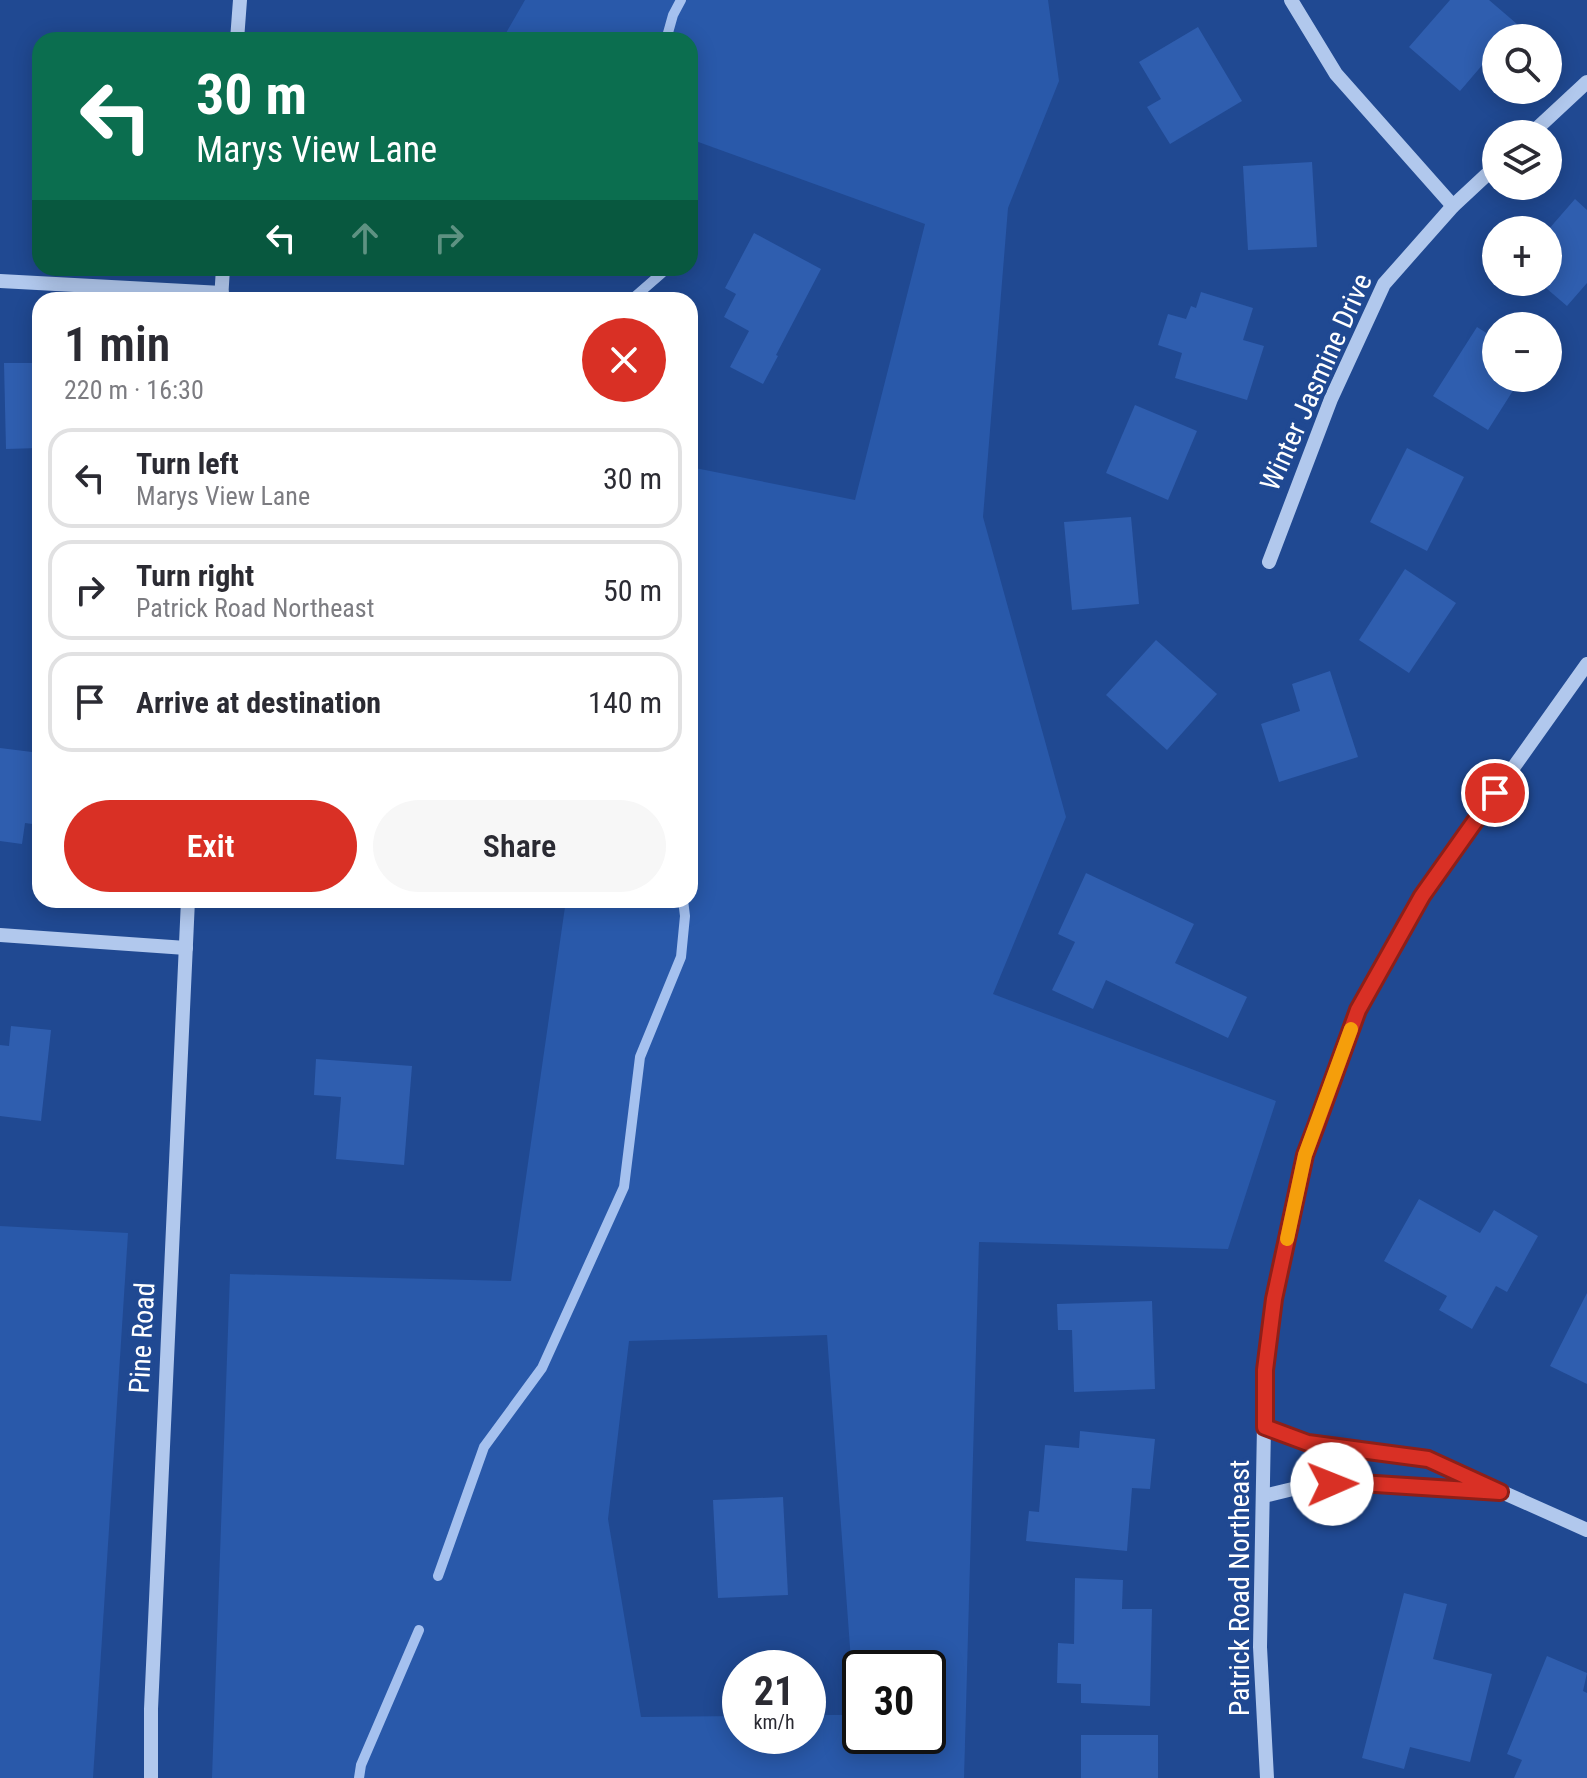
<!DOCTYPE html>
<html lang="en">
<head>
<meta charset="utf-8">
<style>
  body { margin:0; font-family:"Roboto Condensed",sans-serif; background:#f7f7f7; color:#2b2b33; height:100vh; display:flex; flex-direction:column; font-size:30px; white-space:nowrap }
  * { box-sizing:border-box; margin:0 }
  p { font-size:26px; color:#7c7c81 }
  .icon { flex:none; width:44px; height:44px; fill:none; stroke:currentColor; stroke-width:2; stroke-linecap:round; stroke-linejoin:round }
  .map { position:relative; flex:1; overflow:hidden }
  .panel { position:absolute; left:32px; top:292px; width:666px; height:616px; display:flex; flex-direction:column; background:#fff; border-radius:24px; box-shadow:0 4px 20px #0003 }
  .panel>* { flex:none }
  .top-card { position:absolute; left:32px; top:32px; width:666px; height:244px; border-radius:24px; box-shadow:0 4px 20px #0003; background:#0b6e4f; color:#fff; overflow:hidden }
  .fabs { position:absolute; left:1482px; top:24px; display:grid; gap:16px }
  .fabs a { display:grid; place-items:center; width:80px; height:80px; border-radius:50%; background:#fff; box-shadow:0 4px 20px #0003; font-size:40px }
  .speed { position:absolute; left:722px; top:1650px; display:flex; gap:16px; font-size:40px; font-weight:700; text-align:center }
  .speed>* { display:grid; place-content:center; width:104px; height:104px; border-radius:50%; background:#fff; box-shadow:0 4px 20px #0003; line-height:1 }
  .speed small { font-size:20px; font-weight:400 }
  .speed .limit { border:4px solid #111; border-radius:12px; background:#fff; color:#111 }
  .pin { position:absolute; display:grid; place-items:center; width:68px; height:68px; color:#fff; margin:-34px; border:4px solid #fff; border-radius:50%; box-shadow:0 2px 8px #0007 }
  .me { position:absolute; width:88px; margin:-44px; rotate:89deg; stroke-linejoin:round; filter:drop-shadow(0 0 6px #0008) }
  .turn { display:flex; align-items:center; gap:28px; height:168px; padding:0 32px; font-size:36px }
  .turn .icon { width:104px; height:104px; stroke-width:2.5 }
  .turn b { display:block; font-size:56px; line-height:68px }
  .lanes { display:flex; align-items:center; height:76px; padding:0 32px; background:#0003; justify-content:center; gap:40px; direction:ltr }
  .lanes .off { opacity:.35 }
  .round { display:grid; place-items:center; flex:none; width:84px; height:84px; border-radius:42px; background:#f7f7f7 }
  .headline { display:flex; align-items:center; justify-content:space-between; height:136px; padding:0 32px }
  h1 { font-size:48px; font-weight:600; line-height:60px }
  .action { display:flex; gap:16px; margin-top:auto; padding:16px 32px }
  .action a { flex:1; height:92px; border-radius:48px; background:#d93025; color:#fff; font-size:32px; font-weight:600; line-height:92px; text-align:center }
  .action a+a { background:#f7f7f7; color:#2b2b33 }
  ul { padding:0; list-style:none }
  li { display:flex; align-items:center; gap:24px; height:100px; margin:0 16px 12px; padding:0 16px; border:4px solid #e1e1e2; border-radius:24px }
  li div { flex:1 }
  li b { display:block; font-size:30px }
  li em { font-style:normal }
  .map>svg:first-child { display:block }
</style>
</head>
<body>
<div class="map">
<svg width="1587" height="1778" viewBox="0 0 1587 1778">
  <rect width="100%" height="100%" fill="#204992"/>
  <g fill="#2959aa" fill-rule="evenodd">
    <path d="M525,0H1048L1059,81L1008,208L983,517L1066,817L993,994L1276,1101L1228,1249L979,1242L964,1778H212L230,1274L511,1281L566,900H690V467L855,500L925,224L690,139V40H502ZM827,1335L855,1715H808V1736H740V1716L641,1717L608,1519L629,1341ZM860,1668H928V1736H860Z"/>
    <polygon points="0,1226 128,1233 93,1778 0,1778"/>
  </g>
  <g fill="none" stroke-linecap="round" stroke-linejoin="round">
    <g stroke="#a5c1ef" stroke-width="10">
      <polyline points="666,40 673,15 681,0"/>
      <polyline points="631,300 662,273 662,268"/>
      <polyline points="438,1576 484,1447 542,1368 624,1187 640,1057 681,957 685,916 683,900"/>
      <polyline points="359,1778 361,1765 419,1630"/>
    </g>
  </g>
  <g fill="#2f5eaf">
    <polygon points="1450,0 1489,0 1517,24 1505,38 1496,38 1496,49 1460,91 1409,47"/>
    <polygon points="1198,27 1242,101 1170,144 1147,107 1161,99 1139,62"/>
    <polygon points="36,133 40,133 40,189 33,189"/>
    <polygon points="1312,162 1317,247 1248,250 1243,166"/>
    <polygon points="1575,199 1587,210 1587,283 1567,306 1539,282 1548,282 1548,230"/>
    <polygon points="754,233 821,269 776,355 778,356 763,384 730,367 749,331 724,317 736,294 725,288"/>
    <polygon points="1201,292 1253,308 1243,340 1264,346 1247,400 1175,378 1182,353 1158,345 1168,314 1186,319 1191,306 1196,308"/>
    <polygon points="1477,327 1496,339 1496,378 1521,378 1488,430 1433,396"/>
    <polygon points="4,363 40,363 40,448 6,449"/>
    <polygon points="1135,405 1197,431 1168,500 1106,473"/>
    <polygon points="1407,448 1464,477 1427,551 1370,522"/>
    <polygon points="1131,517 1139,604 1072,610 1064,522"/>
    <polygon points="1405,569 1456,603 1409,673 1359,640"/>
    <polygon points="1156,640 1217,694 1167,750 1106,695"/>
    <polygon points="1330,671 1358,757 1279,782 1261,724 1300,711 1292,684"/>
    <polygon points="0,748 40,753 40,825 25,823 22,844 0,841"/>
    <polygon points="1086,873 1194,924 1175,963 1247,997 1228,1038 1106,980 1093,1009 1052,990 1075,942 1058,934"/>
    <polygon points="11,1026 51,1030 41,1121 0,1116 0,1045 9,1046"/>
    <polygon points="316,1059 412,1066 404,1165 336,1159 341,1097 314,1095"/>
    <polygon points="1419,1199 1480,1233 1494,1210 1538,1236 1507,1292 1496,1286 1472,1329 1439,1310 1447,1296 1384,1261"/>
    <polygon points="1587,1293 1587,1384 1550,1366"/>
    <polygon points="1152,1301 1155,1389 1074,1392 1072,1330 1058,1330 1057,1304"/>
    <polygon points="1080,1431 1155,1439 1150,1489 1132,1488 1127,1551 1026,1541 1029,1511 1039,1512 1045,1445 1079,1448"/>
    <polygon points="783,1497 788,1595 718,1598 713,1500"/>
    <polygon points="1075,1578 1123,1580 1122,1609 1152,1609 1150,1706 1081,1703 1081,1684 1057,1683 1058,1643 1074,1644"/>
    <polygon points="1404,1593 1447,1604 1433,1659 1492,1674 1470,1762 1410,1747 1404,1769 1362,1758"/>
    <polygon points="1547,1656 1587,1673 1583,1691 1587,1693 1587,1778 1514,1778 1522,1760 1507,1754"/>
    <rect x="1081" y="1735" width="77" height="43"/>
  </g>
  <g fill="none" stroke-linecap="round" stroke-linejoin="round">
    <g stroke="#b1c8ed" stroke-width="14">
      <polyline points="1291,0 1336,74 1453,206"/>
      <polyline points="237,40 240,0"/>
      <polyline points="1531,134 1587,82"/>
      <polyline points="0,281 222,293"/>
      <polyline points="221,300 223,268"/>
      <polyline points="1269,562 1331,399 1384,284 1453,206 1496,166"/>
      <polyline points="0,935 186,948"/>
      <polyline points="1265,1427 1308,1443 1428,1459 1587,1530"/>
      <polyline points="1264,1496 1305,1486 1360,1483 1492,1491"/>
      <polyline points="151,1778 151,1709 188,900"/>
      <polyline points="1267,1778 1260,1647 1265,1370 1274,1299 1305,1155 1358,1010 1422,896 1587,664"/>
    </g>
  </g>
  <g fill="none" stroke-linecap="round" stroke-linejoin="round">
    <defs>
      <polyline id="route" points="1332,1484 1360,1483 1500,1492 1428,1459 1308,1443 1265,1427 1265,1370 1274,1299 1305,1155 1316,1126 1358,1010 1422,896 1495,793"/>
    </defs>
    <use href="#route" stroke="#8d1f18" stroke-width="20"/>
    <use href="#route" stroke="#d93025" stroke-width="14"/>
    <polyline stroke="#f59e0b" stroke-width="14" points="1287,1239 1305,1155 1351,1029"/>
  </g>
  <g text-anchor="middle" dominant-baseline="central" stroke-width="8" stroke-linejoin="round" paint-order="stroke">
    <g font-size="28" fill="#fff" stroke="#204992">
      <text transform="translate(1316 382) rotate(-66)">Winter Jasmine Drive</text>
      <text transform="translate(142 1338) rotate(-87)">Pine Road</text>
      <text transform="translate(1239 1588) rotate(-90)">Patrick Road Northeast</text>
    </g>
  </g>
</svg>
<div class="fabs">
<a><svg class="icon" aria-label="search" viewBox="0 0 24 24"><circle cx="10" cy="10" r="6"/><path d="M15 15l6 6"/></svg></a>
<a><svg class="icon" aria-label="layers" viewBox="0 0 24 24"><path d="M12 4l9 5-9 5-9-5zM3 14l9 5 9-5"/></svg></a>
<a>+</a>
<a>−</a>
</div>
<div class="speed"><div>21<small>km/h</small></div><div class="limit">30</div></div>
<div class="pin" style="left:1495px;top:793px;background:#d93025"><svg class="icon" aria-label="arrive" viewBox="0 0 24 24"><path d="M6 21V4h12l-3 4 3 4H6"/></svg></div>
<svg class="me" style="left:1332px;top:1484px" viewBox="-20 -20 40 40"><circle r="19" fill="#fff"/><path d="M0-13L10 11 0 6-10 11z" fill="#d93025"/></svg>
<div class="top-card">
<div class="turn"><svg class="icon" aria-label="left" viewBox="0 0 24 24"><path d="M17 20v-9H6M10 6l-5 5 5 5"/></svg><div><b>30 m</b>Marys View Lane</div></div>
<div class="lanes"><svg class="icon" aria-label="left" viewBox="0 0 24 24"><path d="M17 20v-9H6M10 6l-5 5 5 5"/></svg><svg class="icon off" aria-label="ahead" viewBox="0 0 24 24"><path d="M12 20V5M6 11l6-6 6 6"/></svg><svg class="icon off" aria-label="right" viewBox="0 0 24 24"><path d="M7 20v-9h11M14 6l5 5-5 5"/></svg></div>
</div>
<section class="panel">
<div class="headline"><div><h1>1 min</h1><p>220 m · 16:30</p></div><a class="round" style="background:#d93025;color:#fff"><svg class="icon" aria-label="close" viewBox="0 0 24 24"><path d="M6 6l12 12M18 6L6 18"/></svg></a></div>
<ul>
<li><svg class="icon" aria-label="left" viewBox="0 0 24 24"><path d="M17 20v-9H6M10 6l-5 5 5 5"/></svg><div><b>Turn left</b><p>Marys View Lane</p></div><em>30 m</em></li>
<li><svg class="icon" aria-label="right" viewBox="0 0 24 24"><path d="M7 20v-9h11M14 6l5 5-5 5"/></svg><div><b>Turn right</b><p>Patrick Road Northeast</p></div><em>50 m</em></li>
<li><svg class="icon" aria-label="arrive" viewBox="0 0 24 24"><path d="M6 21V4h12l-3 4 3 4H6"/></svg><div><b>Arrive at destination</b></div><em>140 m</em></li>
</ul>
<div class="action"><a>Exit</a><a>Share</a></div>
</section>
</div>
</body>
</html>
